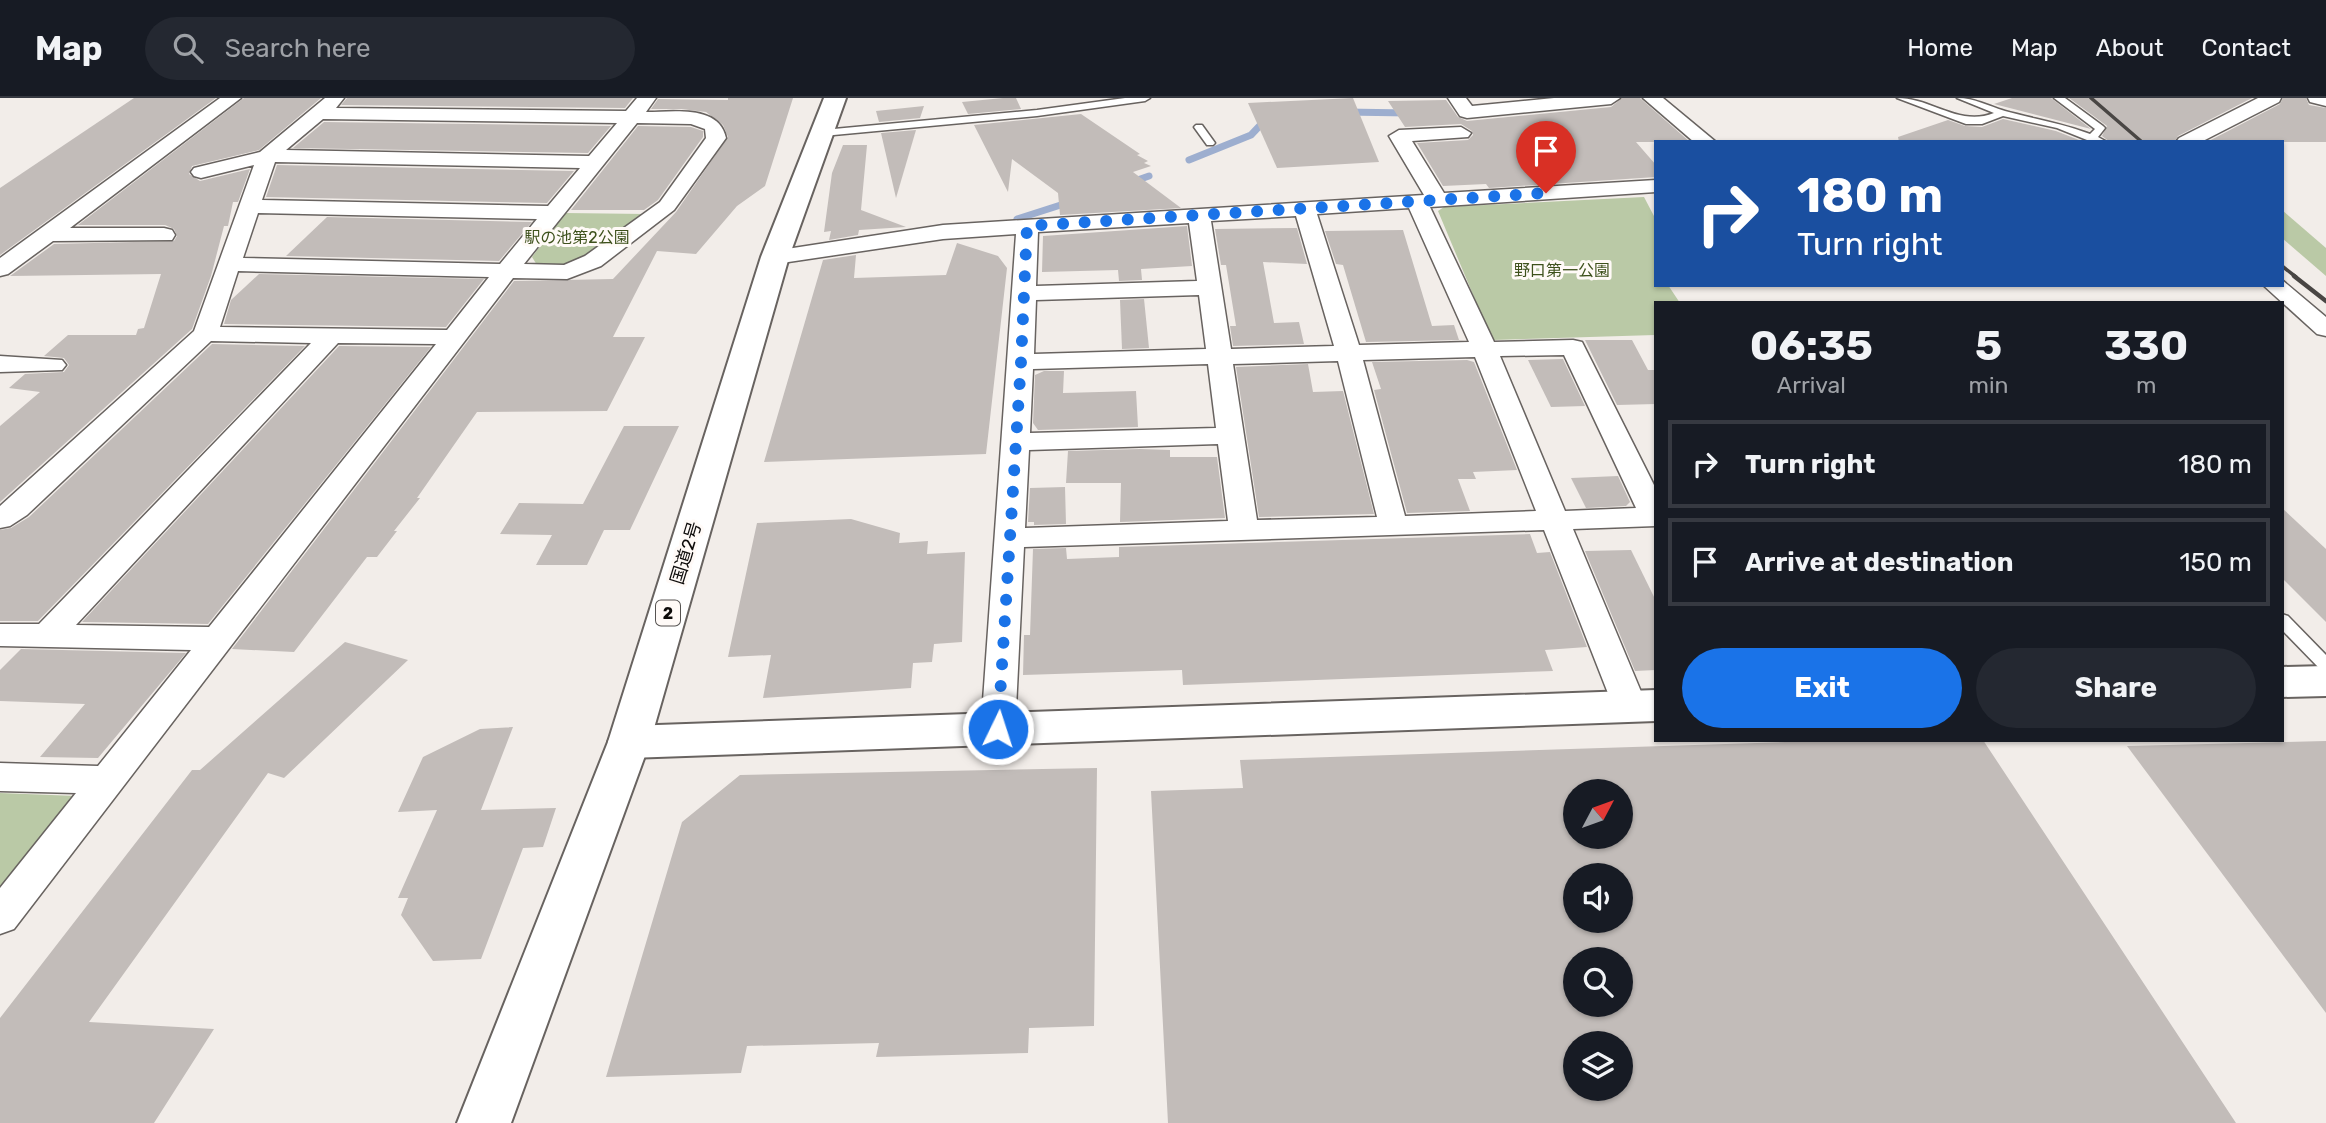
<!DOCTYPE html>
<html lang="en">
<head>
<meta charset="utf-8">
<style>
  body { margin:0; font-family:Rubik,"Noto Sans JP",sans-serif; background:#242831; color:#f1f3f6; height:100vh; display:flex; flex-direction:column; font-size:26px; white-space:nowrap }
  * { box-sizing:border-box; margin:0 }
  p { font-size:23px; color:#9ea1a6 }
  .icon { flex:none; width:38px; height:38px; fill:none; stroke:currentColor; stroke-width:2; stroke-linecap:round; stroke-linejoin:round }
  .map { position:relative; flex:1; overflow:hidden }
  .sheet { position:absolute; left:1654px; top:203px; width:630px; height:441px; display:flex; flex-direction:column; background:#171b24; border-radius:0px; box-shadow:0 2px 5px #0004 }
  .sheet>* { flex:none }
  .banner { position:absolute; left:1654px; top:42px; width:630px; height:147px; border-radius:0px; box-shadow:0 2px 5px #0004; background:#1a4fa0; color:#fff; overflow:hidden }
  .needle { width:46px; rotate:49deg }
  .fabs { position:absolute; left:1563px; top:681px; display:grid; gap:14px }
  .fabs a { display:grid; place-items:center; width:70px; height:70px; border-radius:50%; background:#171b24; box-shadow:0 2px 5px #0004; font-size:35px }
  .pin { position:absolute; display:grid; place-items:center; width:60px; height:60px; color:#fff; margin:-72px -30px; border-radius:50% 50% 50% 0; rotate:-45deg; box-shadow:0 0 7px #0007 }
  .pin .icon { rotate:45deg }
  .me { position:absolute; width:77px; margin:-38px; rotate:4deg; stroke-linejoin:round; filter:drop-shadow(0 0 5px #0008) }
  .turn { display:flex; align-items:center; gap:24px; height:147px; padding:0 28px; font-size:32px }
  .turn .icon { width:91px; height:91px; stroke-width:2.5 }
  .turn b { display:block; font-size:49px; line-height:60px }
  .eta { display:flex; justify-content:space-evenly; align-items:center; height:119px; text-align:center }
  .eta b { font-size:42px; font-weight:700; line-height:49px }
  .action { display:flex; gap:14px; margin-top:auto; padding:14px 28px }
  .action a { flex:1; height:80px; border-radius:42px; background:#1a73e8; color:#fff; font-size:28px; font-weight:700; line-height:80px; text-align:center }
  .action a+a { background:#242831; color:#f1f3f6 }
  ul { padding:0; list-style:none }
  li { display:flex; align-items:center; gap:21px; height:88px; margin:0 14px 10px; padding:0 14px; border:4px solid #363941; border-radius:0px }
  li div { flex:1 }
  li b { display:block; font-size:26px }
  li em { font-style:normal }
  header { display:flex; align-items:center; gap:42px; box-sizing:border-box; height:98px; padding:0 35px; background:#171b24; border-bottom:2px solid #363941 }
  header strong { font-size:33px }
  nav { display:flex; gap:38px; margin-inline-start:auto; font-size:24px }
  .search { width:490px; height:63px; background:#242831; display:flex; align-items:center; gap:18px; box-sizing:border-box; padding:0 24px; border-radius:38px; color:#9ea1a6; font-size:26px }
  .map>svg:first-child { display:block }
</style>
</head>
<body>
<header>
<strong>Map</strong>
<div class="search"><svg class="icon" aria-label="search" viewBox="0 0 24 24"><circle cx="10" cy="10" r="6"/><path d="M15 15l6 6"/></svg>Search here</div>
<nav><a>Home</a><a>Map</a><a>About</a><a>Contact</a></nav>
</header>
<div class="map">
<svg width="2326" height="1025" viewBox="0 0 2326 1025">
  <rect width="100%" height="100%" fill="#f2ede9"/>
  <g fill="#bac9a6">
    <polygon points="1644,99 1655,120 1656,187 1668,187 1680,205 1656,205 1655,237 1492,242 1438,113 1444,109"/>
    <polygon points="2282,112 2326,150 2326,178 2282,140"/>
    <polygon points="565,115 646,116 573,166 537,167 532,159"/>
    <polygon points="0,695 76,698 0,789"/>
  </g>
  <g fill="none" stroke-linecap="round" stroke-linejoin="round">
    <g stroke="#9daecf" stroke-width="7">
      <polyline points="1345,14 1409,15"/>
      <polyline points="1189,62 1251,37 1267,20"/>
      <polyline points="1129,85 1149,78"/>
      <polyline points="1017,121 1070,104"/>
    </g>
  </g>
  <g fill="#c2bcb9" fill-rule="evenodd">
    <polygon points="134,0 216,0 0,157 0,90"/>
    <polygon points="244,0 321,0 259,52 192,68 189,76 200,83 250,71 238,104 233,104 228,128 224,128 211,178 192,231 0,404 0,328 40,294 9,290 25,276 64,274 69,267 64,260 44,258 68,237 136,237 138,231 144,230 161,176 10,178 54,146 174,143 177,138 174,131 165,127 78,127"/>
    <polygon points="347,0 633,0 625,10 341,7"/>
    <polygon points="728,0 793,0 765,88 737,108 696,156 657,153 613,239 645,239 607,313 477,314 417,400 420,400 394,433 397,433 377,459 367,459 294,554 232,551 514,183 613,181 676,114 728,39 723,27 706,14 681,11 651,11 658,1 728,2"/>
    <polygon points="1003,0 1016,0 1021,11 968,16 962,4"/>
    <polygon points="1353,0 1379,64 1277,70 1248,5"/>
    <polygon points="1622,0 1640,0 1690,44 1636,44 1656,67 1656,79 1489,90 1486,86 1443,88 1417,45 1468,42 1473,37 1472,33 1461,26 1405,29 1388,3 1446,2 1458,19 1467,23 1611,9"/>
    <polygon points="2012,0 2051,0 2091,31 1994,6"/>
    <polygon points="2069,0 2252,0 2178,38 2174,44 2110,44 2102,38 2107,28"/>
    <polygon points="2283,0 2306,0 2309,7 2326,10 2326,44 2207,44 2280,6"/>
    <polygon points="924,8 920,20 879,24 876,13"/>
    <polygon points="1081,16 1140,56 1137,57 1148,63 1144,65 1151,68 1133,74 1181,110 1060,117 1058,95 1012,61 1008,94 974,27"/>
    <polygon points="2003,21 2056,33 2084,44 1899,44 1898,39 1948,22 1965,28 1982,29"/>
    <polygon points="324,24 611,28 588,55 293,50"/>
    <polygon points="638,28 691,29 703,33 703,39 658,102 644,112 571,112"/>
    <polygon points="916,32 896,100 881,35"/>
    <polygon points="843,47 867,47 861,112 906,129 859,132 858,137 829,142 831,133 824,134 832,75"/>
    <polygon points="277,67 574,73 547,105 266,99"/>
    <polygon points="327,119 532,124 499,163 286,158"/>
    <polygon points="1187,128 1192,168 1141,171 1142,182 1119,183 1118,172 1042,174 1043,138"/>
    <polygon points="1297,130 1307,166 1263,164 1274,225 1299,224 1304,246 1233,248 1230,228 1236,228 1226,167 1221,167 1215,131"/>
    <polygon points="1403,132 1432,228 1454,227 1459,242 1366,244 1343,167 1336,166 1325,133"/>
    <polygon points="957,145 998,158 1007,170 986,356 764,364 823,162 856,157 854,180 946,177"/>
    <polygon points="259,176 484,181 446,229 224,226 231,202"/>
    <polygon points="1144,201 1149,250 1122,251 1120,202"/>
    <polygon points="1585,242 1632,242 1648,272 1656,272 1656,306 1617,307"/>
    <polygon points="212,246 305,248 38,523 0,523 0,432 11,430 29,419"/>
    <polygon points="339,248 431,249 208,526 82,524"/>
    <polygon points="1563,261 1585,308 1551,309 1528,262"/>
    <polygon points="1467,262 1474,264 1517,372 1473,374 1476,381 1458,381 1470,413 1407,415 1374,292 1381,291 1372,264"/>
    <polygon points="1308,266 1313,294 1343,293 1374,416 1259,419 1236,269"/>
    <polygon points="1044,273 1064,273 1063,295 1136,293 1138,329 1038,332 1033,325 1035,277"/>
    <polygon points="624,328 679,328 630,432 604,432 587,467 536,467 552,437 500,436 519,405 583,406"/>
    <polygon points="1140,351 1170,352 1170,359 1217,359 1225,420 1120,424 1121,385 1066,385 1068,353"/>
    <polygon points="1618,378 1630,404 1626,408 1586,410 1571,380"/>
    <polygon points="1065,389 1066,426 1034,427 1034,424 1028,424 1030,390"/>
    <polygon points="2282,410 2326,451 2326,524 2282,480"/>
    <polygon points="851,421 900,435 899,445 928,443 927,456 965,454 962,544 934,546 932,564 913,565 911,590 763,600 771,557 728,559 757,425"/>
    <polygon points="1530,436 1537,455 1550,454 1587,549 1545,552 1553,573 1183,587 1182,572 1023,577 1024,537 1030,537 1033,451 1066,450 1067,461 1119,459 1119,449"/>
    <polygon points="1631,452 1656,503 1656,572 1635,573 1585,453"/>
    <polygon points="345,544 408,562 284,680 268,675 89,924 214,931 154,1025 0,1025 0,920 192,672 200,672"/>
    <polygon points="21,551 186,555 98,660 40,659 85,606 0,603 0,572"/>
    <polygon points="513,629 481,712 556,710 543,749 523,750 481,861 433,863 401,817 408,800 398,800 437,712 398,714 423,659 480,631"/>
    <path d="M1845,642H1983L2236,1025H1168L1151,693L1243,690L1240,662ZM1575,693H1620V738H1575ZM1575,777H1620V822H1575ZM1575,861H1620V906H1575ZM1575,945H1620V990H1575Z"/>
    <polygon points="2326,643 2326,915 2127,648"/>
    <polygon points="1097,670 1094,928 1029,930 1028,955 876,959 879,945 747,948 741,975 606,979 682,724 740,677"/>
  </g>
  <g fill="none" stroke-linecap="round" stroke-linejoin="round">
    <defs>
      <g id="lane">
        <polygon points="1125,0 1150,0 1145,3 1037,18 823,38 818,35 823,32 1037,12"/>
        <path d="M1897,0C1932,0 1959,29 1994,15L1957,0C1975,0 1988,8 2005,13C2034,21 2062,25 2090,36L2095,31L2054,0H2065L2103,28L2105,30L2098,39L2107,44H2092L2057,30L2003,18L1982,26H1966Z"/>
        <polygon points="1196,27 1202,27 1215,45 1213,47 1207,47 1194,29"/>
        <polygon points="2282,516 2288,518 2326,557 2326,573 2320,571 2282,532"/>
      </g>
      <g id="street">
        <polygon points="220,0 241,0 70,130 164,130 172,132 175,137 172,142 53,143 8,176 0,178 0,160"/>
        <path d="M325,0H344L336,10L626,13L637,0H656L646,14C672,14 719,6 726,40L674,112L601,168L567,181L513,180L14,831L0,836V790L76,695L0,693V665L98,668L191,552L0,548V526H39L311,245L211,243L27,417L10,428L0,430V408L194,233L254,67L201,80L194,78L191,74L194,70L260,54ZM323,21L617,25L589,58L286,52ZM637,25L691,26L705,31L706,40L660,104L585,158L564,167L524,166ZM275,64L580,70L548,108L262,102ZM258,115L537,121L500,166L243,160ZM238,173L489,179L447,232L220,229ZM338,245L436,246L209,529L76,527Z"/>
        <polygon points="1448,0 1466,0 1472,8 1554,0 1620,0 1611,6 1467,20 1460,18"/>
        <polygon points="1643,0 1663,0 1716,44 1694,44"/>
        <polygon points="2258,0 2281,0 2279,4 2201,44 2176,44 2179,40"/>
        <polygon points="2308,0 2326,0 2326,8 2310,4"/>
        <path d="M1461,29L1471,35L1468,39L1412,43L1444,95L1656,82V94L1430,109L1494,244L1573,242L1582,244L1656,391V428L1573,431L1647,608L1642,617L1630,621L1618,617L1613,608L1544,432L1024,449L1015,631L1010,640L998,644L986,640L981,631L1016,136L943,141L775,166L767,164L764,159L767,154L943,127L1424,97L1389,38L1399,32ZM1409,110L1469,244L1359,247L1317,116ZM1296,118L1334,248L1231,251L1211,123ZM1189,125L1197,183L1036,188L1038,134ZM1199,197L1206,251L1034,256L1036,202ZM1564,257L1636,410L1565,413L1500,258ZM1475,259L1536,413L1405,418L1363,262ZM1338,263L1377,419L1257,422L1233,266ZM1208,266L1216,330L1030,335L1033,271ZM1218,346L1228,423L1025,430L1029,352Z"/>
        <polygon points="2282,182 2326,219 2326,238 2317,236 2263,187 2282,187"/>
        <polygon points="0,258 62,262 66,267 62,272 0,274"/>
      </g>
      <g id="secondary">
        <polygon points="2326,568 2326,598 2282,599 2282,569"/>
        <polygon points="1656,592 1656,623 629,660 614,656 608,644 614,632 629,628"/>
      </g>
      <polygon id="highway" points="824,0 846,0 789,159 650,644 511,1025 457,1025 608,644 761,159"/>
    </defs>
    <use href="#lane" stroke="#686360" stroke-width="3"/>
    <use href="#street" stroke="#686360" stroke-width="3"/>
    <use href="#secondary" stroke="#686360" stroke-width="4"/>
    <use href="#highway" stroke="#686360" stroke-width="4"/>
    <use href="#lane" fill="#fff" fill-rule="evenodd"/>
    <use href="#street" fill="#fff" fill-rule="evenodd"/>
    <use href="#secondary" fill="#fff" fill-rule="evenodd"/>
    <use href="#highway" fill="#fff" fill-rule="evenodd"/>
    <g stroke="#494644" stroke-width="3.5">
      <polyline points="2091,0 2142,44"/>
      <polyline points="2282,168 2296,179"/>
    </g>
    <polyline stroke="#494644" stroke-width="4.5" points="2294,178 2326,203"/>
  </g>
  <g fill="none" stroke-linecap="round" stroke-linejoin="round">
    <polyline stroke="#1a73e8" stroke-width="12" stroke-dasharray="0 21.6" points="998,631 1021,264 1027,128 1546,95"/>
  </g>
  <g text-anchor="middle" dominant-baseline="central" stroke-width="6" stroke-linejoin="round" paint-order="stroke">
    <g font-size="16" fill="#3e511c" stroke="#fffaf7">
      <text x="577" y="139">駅の池第2公園</text>
      <text x="1562" y="172">野口第一公園</text>
    </g>
    <rect fill="#fffaf7" stroke="#565351" stroke-width="2" x="656" y="502.5" width="24" height="25" rx="5"/>
    <g font-size="16" font-weight="bold" fill="#0d0b0a">
      <text x="668" y="515">2</text>
    </g>
    <g font-size="18" fill="#0d0b0a" stroke="#fffaf7">
      <text transform="translate(686 455) rotate(-73)">国道2号</text>
    </g>
  </g>
</svg>
<div class="fabs">
<a><svg class="needle" viewBox="-14 -14 28 28"><path d="M0-13l5 13h-10z" fill="#e53935"/><path d="M0 13l5-13h-10z" fill="#9ea1a6"/></svg></a>
<a><svg class="icon" aria-label="sound" viewBox="0 0 24 24"><path d="M4 9h4l5-4v14l-5-4H4zM17 9q2 3 0 6"/></svg></a>
<a><svg class="icon" aria-label="search" viewBox="0 0 24 24"><circle cx="10" cy="10" r="6"/><path d="M15 15l6 6"/></svg></a>
<a><svg class="icon" aria-label="layers" viewBox="0 0 24 24"><path d="M12 4l9 5-9 5-9-5zM3 14l9 5 9-5"/></svg></a>
</div>
<div class="pin" style="left:1546px;top:95px;background:#d93025"><svg class="icon" aria-label="arrive" viewBox="0 0 24 24"><path d="M6 21V4h12l-3 4 3 4H6"/></svg></div>
<svg class="me" style="left:998px;top:631px" viewBox="-20 -20 40 40"><circle r="17" fill="#1a73e8" stroke="#fff" stroke-width="3"/><path d="M0-11L8 9 0 5-8 9z" fill="#fff"/></svg>
<div class="banner">
<div class="turn"><svg class="icon" aria-label="right" viewBox="0 0 24 24"><path d="M7 20v-9h11M14 6l5 5-5 5"/></svg><div><b>180 m</b>Turn right</div></div>
</div>
<section class="sheet">
<div class="eta">
<div><b>06:35</b><p>Arrival</p></div>
<div><b>5</b><p>min</p></div>
<div><b>330</b><p>m</p></div>
</div>
<ul>
<li><svg class="icon" aria-label="right" viewBox="0 0 24 24"><path d="M7 20v-9h11M14 6l5 5-5 5"/></svg><div><b>Turn right</b></div><em>180 m</em></li>
<li><svg class="icon" aria-label="arrive" viewBox="0 0 24 24"><path d="M6 21V4h12l-3 4 3 4H6"/></svg><div><b>Arrive at destination</b></div><em>150 m</em></li>
</ul>
<div class="action"><a>Exit</a><a>Share</a></div>
</section>
</div>
</body>
</html>
